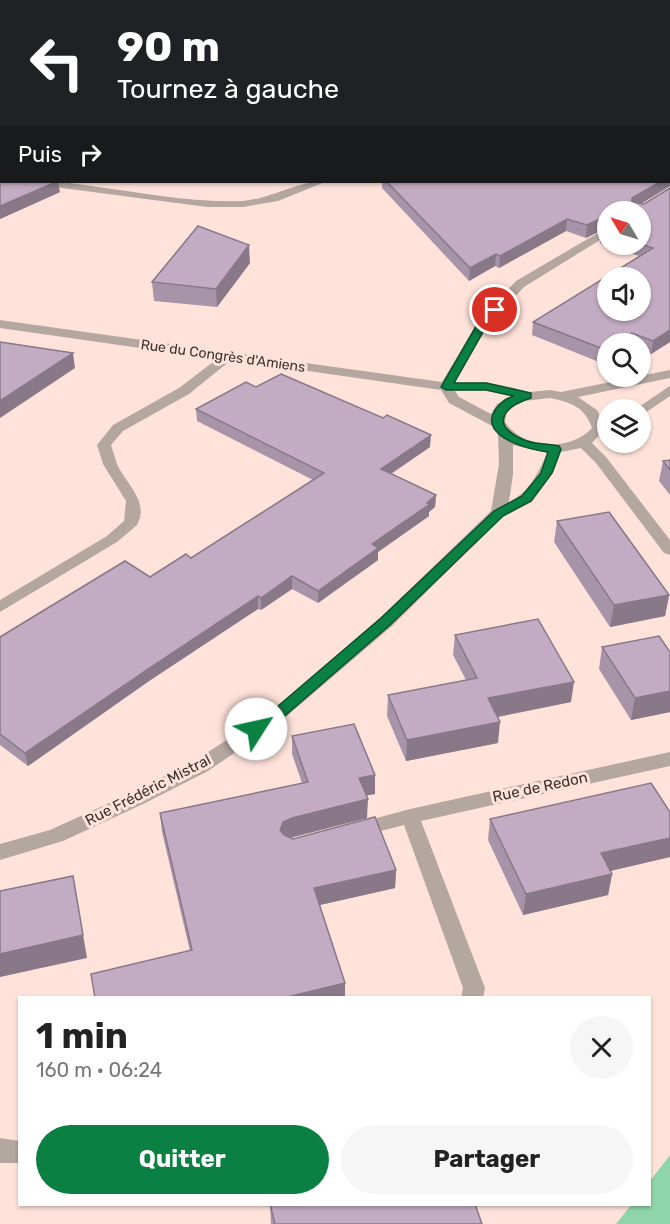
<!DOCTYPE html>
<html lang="fr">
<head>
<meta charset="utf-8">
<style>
  body { margin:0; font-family:Rubik,sans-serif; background:#f6f6f6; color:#222; height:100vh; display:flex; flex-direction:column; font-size:22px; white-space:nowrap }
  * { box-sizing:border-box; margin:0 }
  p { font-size:20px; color:#767676 }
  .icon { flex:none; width:33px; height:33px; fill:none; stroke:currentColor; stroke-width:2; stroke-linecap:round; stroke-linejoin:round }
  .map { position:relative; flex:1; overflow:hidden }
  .panel { position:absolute; left:18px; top:996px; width:633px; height:210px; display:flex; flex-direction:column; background:#fff; border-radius:0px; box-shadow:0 2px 4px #0004 }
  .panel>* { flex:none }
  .banner { position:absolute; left:0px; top:0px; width:670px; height:183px; box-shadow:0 2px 4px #0004; background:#202124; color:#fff; overflow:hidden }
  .needle { width:39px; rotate:308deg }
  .controls { position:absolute; left:597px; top:201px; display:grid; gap:12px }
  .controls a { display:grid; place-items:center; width:54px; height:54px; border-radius:50%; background:#fff; box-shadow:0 2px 4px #0004; font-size:30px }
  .pin { position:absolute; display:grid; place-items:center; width:51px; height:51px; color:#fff; margin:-26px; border:3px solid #fff; border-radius:50%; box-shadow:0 2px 6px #0007 }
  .me { position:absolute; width:66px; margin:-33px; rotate:55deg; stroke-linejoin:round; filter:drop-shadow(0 0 4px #0008) }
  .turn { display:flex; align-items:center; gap:21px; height:126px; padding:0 18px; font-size:27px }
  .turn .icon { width:78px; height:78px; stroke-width:2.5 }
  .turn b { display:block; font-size:42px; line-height:51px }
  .then { display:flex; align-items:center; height:57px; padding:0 18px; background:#0003; gap:12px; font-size:22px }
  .round { display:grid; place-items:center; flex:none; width:63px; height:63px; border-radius:32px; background:#f6f6f6 }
  .summary { display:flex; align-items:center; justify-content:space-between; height:102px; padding:0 18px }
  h1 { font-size:36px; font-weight:700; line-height:45px }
  .action { display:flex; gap:12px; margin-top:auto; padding:12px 18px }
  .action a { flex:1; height:69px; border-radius:36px; background:#0b8043; color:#fff; font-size:24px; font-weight:700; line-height:69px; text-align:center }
  .action a+a { background:#f6f6f6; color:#222 }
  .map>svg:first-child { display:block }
</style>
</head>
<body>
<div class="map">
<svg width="670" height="1224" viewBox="0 0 670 1224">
  <rect width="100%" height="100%" fill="#ffe3da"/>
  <polygon fill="#8fd5a9" points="670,1155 670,1224 616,1224 631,1205 650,1204 650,1181"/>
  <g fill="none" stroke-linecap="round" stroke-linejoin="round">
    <g fill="#b4a7a0" fill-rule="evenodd">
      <polygon points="573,0 581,0 583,2 574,2"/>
      <polygon points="2,85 2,91 0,92 0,86"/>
      <path d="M34,182C55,180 77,184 98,187C145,193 193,203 241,201C269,200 301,179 325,182L278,201L243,207H207L39,185Z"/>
      <path d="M608,227V235L524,287L488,325L455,383L486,382L529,392L550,390L561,392L670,370V378L578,397L597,410L606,428L592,443L606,457L670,540V555L664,553L596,463L581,448L561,452L553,473L532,502L503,516L392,626L281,721L208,771L143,804L63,841L0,860V844L50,830L129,794L194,761L269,713L380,618L491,511L499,464L498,434L494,427L449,403L441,390L231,360L189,394L123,431L111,445C113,451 115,458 117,464C126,484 150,502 137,525L117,542L0,612V600L107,536L124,521L126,501L103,464L97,445L113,425L179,388L217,359L0,328V320L442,382L479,320L516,281ZM486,390L513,397L497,404L491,414L459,397L455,391ZM550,398C570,402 585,407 592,428C570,452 523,450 505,422L507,410L524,401ZM513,445L547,453C538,474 529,492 509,502L513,474Z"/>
      <polygon points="670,386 670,396 645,413 640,414 640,410 634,410"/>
      <polygon points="670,752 670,766 421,821 485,988 483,998 461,998 463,988 404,825 358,837 351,835 348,830 351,825 410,809"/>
      <polygon points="0,1138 20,1141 20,1163 0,1163"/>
    </g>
    <polyline stroke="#b4a7a0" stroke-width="16" points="669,22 670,21"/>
  </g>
  <g fill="#a894a8">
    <polygon points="669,27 670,27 670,186 642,203 644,204 670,188 670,342 651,354 640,350 640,344 608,344 608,362 604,364 532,335 533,322 639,256 600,243 602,230 608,227 608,244 640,244 640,212 608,212 608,227 586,238 566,231 499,268 495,266 469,281 382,188 382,182 669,182"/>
    <polygon points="2,112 2,182 60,192 0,219 0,113"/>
    <polygon points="250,263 217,307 154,301 152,282"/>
    <polygon points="256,387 430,447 391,474 436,495 435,507 429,512 429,516 378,552 378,560 318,603 292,589 261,610 258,609 149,681 28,766 0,745 0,637 150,577 191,558 313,480 197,421 196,409"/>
    <polygon points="670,460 670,495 659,481 663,461"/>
    <polygon points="557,521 669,595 665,616 610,627 554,542"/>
    <polygon points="455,635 571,702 498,717 498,743 406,761 387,716 388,695 466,680 453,655"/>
    <polygon points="602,647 670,652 670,712 631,720 599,669"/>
    <polygon points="292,736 375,794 366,795 367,818 291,838 396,870 395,888 320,905 190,951 162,832 160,813 302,783 292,754"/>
    <polygon points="670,812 670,857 610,871 612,874 608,895 523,915 488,840 490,819"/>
    <polygon points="270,1204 475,1204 482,1224 271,1224"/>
  </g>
  <g fill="#887888">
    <polygon points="504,0 523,0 520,2 501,2"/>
    <polygon points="0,63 2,63 2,78 0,79"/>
    <polygon points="670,175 670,186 631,210 632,198 660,182 669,182 669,176"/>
    <polygon points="56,182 58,182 60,192 0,219 0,206"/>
    <polygon points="608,215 608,227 586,238 587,225"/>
    <polygon points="567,219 566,231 499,268 500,256"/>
    <polygon points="249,245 250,263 217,307 216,289"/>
    <polygon points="496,254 495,266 469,281 470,268"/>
    <polygon points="670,330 670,342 651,354 653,341"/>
    <polygon points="632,333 630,344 617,344"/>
    <polygon points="606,350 608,350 608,362 604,364"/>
    <polygon points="73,353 75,368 0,418 0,401"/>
    <polygon points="431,435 430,447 380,481 381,469"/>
    <polygon points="436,495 435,507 429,512 429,516 378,552 378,560 318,603 318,591 372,544"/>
    <polygon points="292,576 292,589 261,610 261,598"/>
    <polygon points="669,595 665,616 610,627 614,605"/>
    <polygon points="258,596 258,609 149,681 28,766 25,753 148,669"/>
    <polygon points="574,682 571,702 486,719 488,698"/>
    <polygon points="670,691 670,712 631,720 635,698"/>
    <polygon points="500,722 498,743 406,761 407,740"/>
    <polygon points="375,775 375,794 359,797 359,778"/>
    <polygon points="368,799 367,818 292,837 284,841 280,830 283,822 292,818"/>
    <polygon points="670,838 670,857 597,874 601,853"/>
    <polygon points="396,870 395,888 315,906 314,888"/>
    <polygon points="612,874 608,895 523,915 526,894"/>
    <polygon points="73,876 87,958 0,977 0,954"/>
    <polygon points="345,983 345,998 283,998"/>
  </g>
  <g fill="#c3acc3" stroke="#887888" stroke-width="1.5" fill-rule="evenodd">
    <polygon points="0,0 25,0 26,2 2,2 2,63 0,63"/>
    <polygon points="345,0 504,0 501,2 342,2"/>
    <rect x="669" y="27" width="1" height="30"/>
    <polygon points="669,60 670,64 670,175 669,176"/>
    <polygon points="2,112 2,160 0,160 0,113"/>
    <polygon points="0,170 2,170 2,182 56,182 0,206"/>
    <path d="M387,182H660L632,198V202L644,204L670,188V330L653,341L632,333L617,344H608V350H606L533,322L653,248L640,244V212H608V215L587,225L567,219L500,256L496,254L470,268ZM608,278H640V310H608Z"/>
    <polygon points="198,226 249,245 216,289 152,282"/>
    <polygon points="608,227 608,232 602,230"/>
    <polygon points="0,342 73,353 0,401"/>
    <polygon points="281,374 383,418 387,415 431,435 381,469 436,495 427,503 430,504 372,544 378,548 318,591 292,576 261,598 258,596 148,669 25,753 0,734 0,637 125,561 150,577 186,554 191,558 324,473 196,409 246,382 256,387"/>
    <polygon points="670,460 670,470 663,461"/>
    <polygon points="609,512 669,595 614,605 557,521"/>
    <polygon points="538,619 574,682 488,698 500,722 407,740 388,695 477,678 455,635"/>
    <polygon points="659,636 670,652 670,691 635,698 602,647"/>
    <polygon points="354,724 375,775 359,778 368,799 292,818 283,822 280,830 284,835 293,839 375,817 396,870 314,888 345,983 283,998 95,998 91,974 192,950 160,813 308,782 292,736"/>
    <polygon points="651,783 670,812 670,838 601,853 612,874 526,894 490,819"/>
    <polygon points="73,876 83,935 0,954 0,891"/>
    <polygon points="270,1204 475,1204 482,1224 275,1224"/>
  </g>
  <path fill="#0b8043" stroke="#07532c" stroke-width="1.5" d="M492,308L500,310L487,325L454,383H486L531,393V398C505,406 489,424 522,439C534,445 546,443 559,446L561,449L552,473L531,501L503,516L390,625L280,720L262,733H251L249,729L270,713L381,618L494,511L522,496L541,473L548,452C530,450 478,437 495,410C500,403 506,398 514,396L486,390H446L441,387L478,323Z"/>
  <g text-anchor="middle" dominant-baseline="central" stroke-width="6" stroke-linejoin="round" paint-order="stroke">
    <g font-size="14" fill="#3d312c" stroke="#ffe3da">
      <text transform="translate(223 356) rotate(8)">Rue du Congrès d'Amiens</text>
    </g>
    <g font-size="15" fill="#3d312c" stroke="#ffe3da">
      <text transform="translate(540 787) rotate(-12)">Rue de Redon</text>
      <text transform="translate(148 790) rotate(-27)">Rue Frédéric Mistral</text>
    </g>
  </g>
</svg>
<div class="controls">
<a><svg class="needle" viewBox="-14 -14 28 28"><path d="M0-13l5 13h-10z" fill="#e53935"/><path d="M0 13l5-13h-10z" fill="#767676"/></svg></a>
<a><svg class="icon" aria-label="sound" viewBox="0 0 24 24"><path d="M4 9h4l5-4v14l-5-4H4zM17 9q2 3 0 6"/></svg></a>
<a><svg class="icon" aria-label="search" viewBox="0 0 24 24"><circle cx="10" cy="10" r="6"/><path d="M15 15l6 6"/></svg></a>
<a><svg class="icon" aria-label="layers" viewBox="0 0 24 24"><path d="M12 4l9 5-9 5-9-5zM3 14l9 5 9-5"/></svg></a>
</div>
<div class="pin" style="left:495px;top:310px;background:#d93025"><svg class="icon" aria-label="arrive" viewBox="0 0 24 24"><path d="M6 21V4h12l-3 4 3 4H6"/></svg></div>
<svg class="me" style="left:256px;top:729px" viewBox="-20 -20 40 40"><circle r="19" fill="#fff"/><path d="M0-13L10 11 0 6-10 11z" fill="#0b8043"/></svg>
<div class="banner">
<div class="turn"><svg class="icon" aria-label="left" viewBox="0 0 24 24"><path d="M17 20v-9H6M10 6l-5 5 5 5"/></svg><div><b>90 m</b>Tournez à gauche</div></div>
<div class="then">Puis<svg class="icon" aria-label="right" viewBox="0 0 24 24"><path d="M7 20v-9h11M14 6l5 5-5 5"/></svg></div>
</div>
<section class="panel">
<div class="summary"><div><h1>1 min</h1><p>160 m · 06:24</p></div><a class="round"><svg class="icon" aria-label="close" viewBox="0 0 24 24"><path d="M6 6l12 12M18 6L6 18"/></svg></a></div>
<div class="action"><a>Quitter</a><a>Partager</a></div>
</section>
</div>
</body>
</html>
